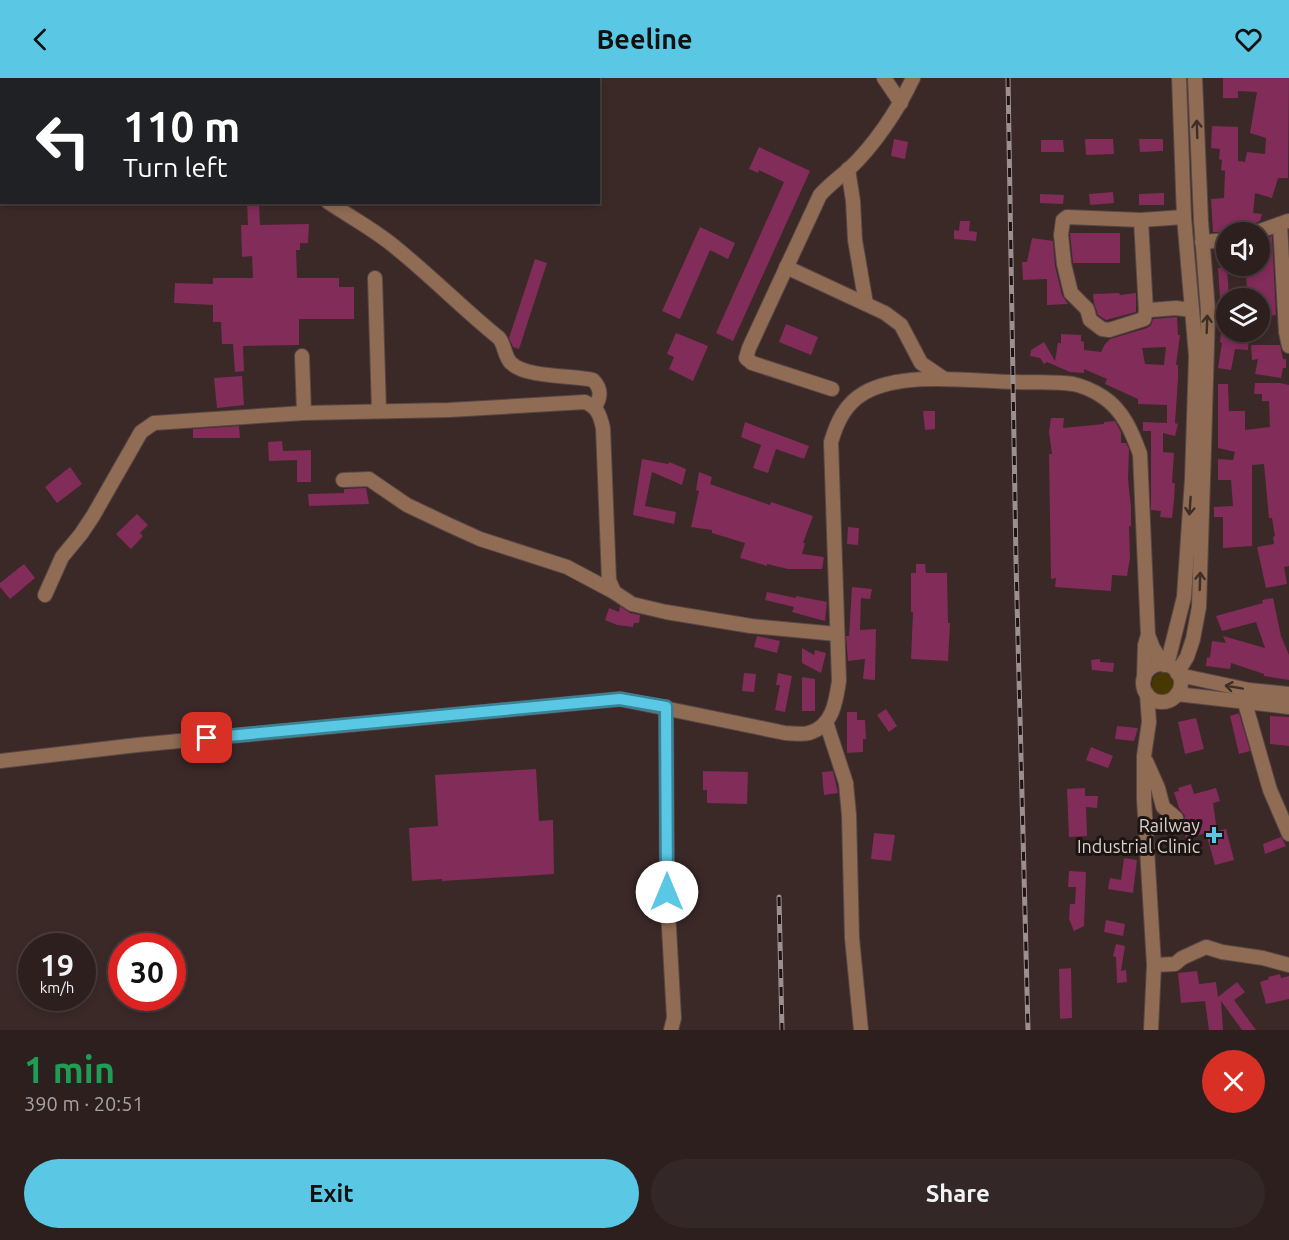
<!DOCTYPE html>
<html lang="en">
<head>
<meta charset="utf-8">
<style>
  body { margin:0; font-family:Ubuntu,sans-serif; background:#342727; color:#f1f3f6; height:100vh; display:flex; flex-direction:column; font-size:22px; white-space:nowrap }
  * { box-sizing:border-box; margin:0 }
  p { font-size:20px; color:#a6a2a4 }
  .icon { flex:none; width:33px; height:33px; fill:none; stroke:currentColor; stroke-width:2; stroke-linecap:round; stroke-linejoin:round }
  .map { position:relative; height:952px; overflow:hidden }
  .side { display:flex; flex-direction:column; background:#2c1f1e; flex:1 }
  .side>* { flex:none }
  .hud { position:absolute; left:0px; top:0px; width:600px; height:126px; box-shadow:0 3px 9px #0003,0 0 0 2px #483d3c; background:#202124; color:#fff; overflow:hidden }
  .fabs { position:absolute; left:1216px; top:144px; display:grid; gap:12px }
  .fabs a { display:grid; place-items:center; width:54px; height:54px; border-radius:50%; background:#2c1f1e; box-shadow:0 3px 9px #0003,0 0 0 2px #483d3c; font-size:30px }
  .speed { position:absolute; left:18px; top:855px; display:flex; gap:12px; font-size:30px; font-weight:700; text-align:center }
  .speed>* { display:grid; place-content:center; width:78px; height:78px; border-radius:50%; background:#2c1f1e; box-shadow:0 3px 9px #0003,0 0 0 2px #483d3c; line-height:1 }
  .speed small { font-size:15px; font-weight:400 }
  .speed .limit { border:9px solid #d22; background:#fff; color:#111 }
  .pin { position:absolute; display:grid; place-items:center; width:51px; height:51px; color:#fff; margin:-26px; border-radius:12px; box-shadow:0 3px 9px #0006 }
  .me { position:absolute; width:66px; margin:-33px; rotate:0deg; stroke-linejoin:round; filter:drop-shadow(0 0 4px #0008) }
  .turn { display:flex; align-items:center; gap:21px; height:126px; padding:0 24px; font-size:27px }
  .turn .icon { width:78px; height:78px; stroke-width:2.5 }
  .turn b { display:block; font-size:42px; line-height:51px }
  .round { display:grid; place-items:center; flex:none; width:63px; height:63px; border-radius:32px; background:#342727 }
  .head { display:flex; align-items:center; justify-content:space-between; height:102px; padding:0 24px }
  h1 { font-size:36px; font-weight:600; line-height:45px; color:#1e9e55 }
  .action { display:flex; gap:12px; margin-top:auto; padding:12px 24px }
  .action a { flex:1; height:69px; border-radius:36px; background:#5ac8e5; color:#111; font-size:24px; font-weight:600; line-height:69px; text-align:center }
  .action a+a { background:#342727; color:#f1f3f6 }
  header { display:flex; justify-content:space-between; align-items:center; height:78px; padding:0 24px; background:#5ac8e5; color:#111; font-size:27px; font-weight:600 }
  .map>svg:first-child { display:block }
</style>
</head>
<body>
<header><svg class="icon" aria-label="back" viewBox="0 0 24 24"><path d="M15 5l-7 7 7 7"/></svg>Beeline<svg class="icon" aria-label="heart" viewBox="0 0 24 24"><path d="M12 20l-8-8c-3-5 5-10 8-4 3-6 11-1 8 4z"/></svg></header>
<div class="map">
<svg width="1289" height="952" viewBox="0 0 1289 952">
  <rect width="100%" height="100%" fill="#3b2928"/>
  <circle fill="#473700" cx="1164" cy="606" r="12"/>
  <g fill="#812c59" fill-rule="evenodd">
    <polygon points="1223,0 1289,0 1288,100 1278,100 1272,120 1255,115 1253,135 1262,136 1260,143 1253,146 1241,144 1240,154 1213,154 1211,121 1224,120 1225,93 1221,92 1222,82 1219,81 1220,71 1211,70 1212,48 1238,49 1238,83 1245,84 1247,74 1265,76 1266,60 1250,55 1257,14 1238,13 1238,20 1223,20"/>
    <polygon points="894,61 908,64 905,81 891,78"/>
    <polygon points="1085,61 1113,61 1114,76 1086,77"/>
    <polygon points="1139,61 1163,61 1163,73 1140,74"/>
    <polygon points="1041,62 1063,62 1064,74 1041,74"/>
    <polygon points="759,69 810,93 733,263 716,255 784,104 759,92 758,95 749,91"/>
    <polygon points="1113,114 1114,125 1090,127 1089,116"/>
    <polygon points="1164,115 1164,127 1139,127 1139,116"/>
    <polygon points="1040,116 1064,117 1063,126 1040,125"/>
    <polygon points="247,124 259,124 260,147 309,146 308,165 300,165 300,172 296,172 297,200 339,200 339,209 354,209 354,241 299,241 299,267 243,268 244,293 235,294 233,266 222,266 221,244 213,244 213,227 174,225 175,205 213,206 213,200 253,200 252,178 242,179 241,147 248,147"/>
    <polygon points="960,143 970,143 969,153 977,154 976,163 954,161 954,152 959,153"/>
    <polygon points="700,149 735,165 728,181 710,172 680,241 662,233"/>
    <polygon points="1070,155 1120,155 1120,185 1073,185"/>
    <polygon points="1272,158 1276,237 1260,239 1260,220 1254,220 1254,217 1248,218 1246,199 1249,199 1249,188 1260,188 1260,176 1265,176 1265,161"/>
    <polygon points="1032,160 1053,163 1055,188 1062,217 1068,226 1047,227 1047,201 1023,202 1022,184 1027,184"/>
    <polygon points="535,181 547,185 519,271 513,269 509,260"/>
    <polygon points="1227,189 1229,220 1220,220 1218,190"/>
    <polygon points="1119,215 1120,217 1136,215 1136,234 1106,242 1098,237 1094,225 1093,216"/>
    <path d="M1177,239L1178,257H1180L1176,287H1178V301L1175,345L1178,346L1175,358L1163,355V374L1174,375L1172,405H1175L1174,422L1172,440L1160,439L1161,433L1151,432V353H1143V344L1167,345V327L1138,326V321L1105,306L1107,301L1084,291V295L1070,294L1047,284L1044,286L1040,280L1030,278L1031,272L1044,264L1055,283L1058,265H1061V256L1081,257V263L1084,264V272L1101,274L1105,266L1110,261L1147,250L1151,247L1153,241ZM1166,269L1164,287L1145,286L1142,270Z"/>
    <polygon points="786,246 818,259 811,277 779,264"/>
    <polygon points="1221,254 1247,254 1247,257 1249,257 1248,272 1235,271 1231,292 1218,290 1222,265 1220,264"/>
    <polygon points="676,255 708,268 693,303 669,291 674,279 667,276"/>
    <polygon points="1251,267 1280,267 1283,281 1286,281 1286,290 1283,290 1281,300 1255,296 1258,281 1252,282"/>
    <polygon points="242,298 244,327 217,330 214,300"/>
    <polygon points="1255,305 1280,305 1289,307 1289,488 1284,489 1287,506 1266,510 1257,469 1274,466 1273,459 1275,458 1272,440 1269,440 1264,386 1252,387 1252,468 1223,470 1223,439 1214,439 1214,429 1233,428 1231,402 1218,402 1218,381 1233,382 1235,374 1218,370 1218,306 1228,306 1229,333 1245,333 1245,352 1270,349 1269,323 1262,323 1262,316 1254,316"/>
    <polygon points="923,333 935,333 935,351 925,352"/>
    <polygon points="1051,340 1064,340 1063,350 1104,346 1104,344 1115,343 1121,354 1121,365 1126,365 1129,371 1128,402 1131,429 1131,448 1129,448 1130,480 1127,498 1112,497 1111,513 1055,509 1056,500 1051,501 1049,376 1052,376 1049,354"/>
    <polygon points="745,344 809,368 804,381 776,371 768,395 753,390 761,367 741,359"/>
    <polygon points="239,348 240,360 193,360 193,351"/>
    <polygon points="282,363 283,373 311,372 311,404 297,404 297,382 269,383 268,364"/>
    <polygon points="642,381 668,386 669,384 686,391 682,407 652,394 645,428 676,434 674,446 633,437"/>
    <polygon points="70,389 82,406 57,425 45,409"/>
    <polygon points="699,394 712,399 710,406 770,427 771,424 813,438 803,465 805,465 802,476 824,479 822,491 788,491 767,486 767,488 740,480 745,465 712,455 712,452 691,449 699,413 696,412"/>
    <polygon points="366,410 369,426 309,428 308,416 344,415 344,411"/>
    <polygon points="137,436 148,447 140,455 143,458 131,471 116,456"/>
    <polygon points="848,449 859,450 858,467 847,466"/>
    <polygon points="24,486 35,500 10,521 0,509 0,505"/>
    <polygon points="916,486 925,486 926,495 947,495 948,545 950,545 948,583 911,581 913,534 911,534 911,495 916,495"/>
    <polygon points="852,509 872,511 870,521 861,520 860,552 876,551 875,602 863,601 865,581 848,583 846,558 849,558"/>
    <polygon points="767,514 796,520 796,518 827,524 825,543 792,534 794,529 765,522"/>
    <polygon points="1273,520 1281,558 1289,577 1289,602 1264,598 1264,596 1231,585 1230,591 1206,588 1207,579 1210,580 1212,563 1226,565 1223,558 1265,570 1256,544 1222,553 1216,538 1263,525 1262,522"/>
    <polygon points="620,528 630,535 640,537 639,545 634,545 633,549 617,547 605,542 609,530 619,534"/>
    <polygon points="757,558 780,563 777,575 754,569"/>
    <polygon points="802,570 814,577 815,572 826,575 821,595 802,585"/>
    <polygon points="1100,581 1100,584 1114,585 1113,594 1092,592 1091,582"/>
    <polygon points="744,595 756,596 754,614 742,613"/>
    <polygon points="778,595 792,598 785,634 775,632 780,607 776,607"/>
    <polygon points="802,599 815,601 815,633 802,633"/>
    <polygon points="886,631 897,648 889,654 877,637"/>
    <polygon points="847,634 857,634 857,642 865,642 866,661 863,661 863,674 847,675"/>
    <polygon points="1239,635 1250,673 1239,676 1230,638"/>
    <polygon points="1270,638 1289,639 1289,668 1270,666"/>
    <polygon points="1196,640 1204,671 1185,676 1178,644"/>
    <polygon points="1117,648 1138,650 1134,663 1115,661"/>
    <polygon points="1091,669 1113,678 1108,690 1086,682"/>
    <polygon points="536,691 539,743 553,742 554,796 442,803 442,801 412,803 409,750 438,748 435,697"/>
    <polygon points="703,693 748,694 747,726 707,725 707,712 703,712"/>
    <polygon points="833,693 838,715 824,717 822,694"/>
    <polygon points="1191,706 1194,716 1216,710 1220,723 1213,725 1217,753 1226,751 1234,782 1215,787 1206,755 1186,761 1183,746 1185,738 1179,730 1174,714 1179,713 1178,710"/>
    <polygon points="1085,710 1085,718 1098,718 1097,730 1086,729 1087,758 1069,759 1067,711"/>
    <polygon points="874,755 895,757 891,783 871,781"/>
    <polygon points="1281,759 1286,768 1265,776 1263,766"/>
    <polygon points="1124,780 1137,782 1133,815 1108,811 1110,800 1121,802"/>
    <polygon points="1069,793 1086,794 1084,848 1074,853 1069,841 1070,826 1075,826 1076,809 1068,809"/>
    <polygon points="1106,842 1125,846 1123,858 1104,854"/>
    <polygon points="1116,866 1125,868 1121,893 1126,892 1127,904 1117,905 1116,879 1113,878"/>
    <polygon points="1071,890 1072,940 1060,941 1059,891"/>
    <polygon points="1197,893 1199,906 1216,904 1218,919 1237,904 1245,914 1234,922 1256,952 1242,952 1221,923 1223,952 1209,952 1205,923 1181,925 1178,895"/>
    <polygon points="1280,896 1281,900 1289,898 1289,921 1266,926 1260,904 1269,901 1268,899"/>
  </g>
  <g fill="none" stroke-linecap="round" stroke-linejoin="round">
    <defs>
      <g id="minor">
        <polyline points="884,0 901,25"/>
        <polyline points="848,91 853,123 855,162 866,226"/>
        <path d="M328,124C349,138 371,150 390,165C428,195 462,230 499,260C505,267 504,278 511,285C527,300 572,297 593,302C602,311 601,319 595,329"/>
        <polyline points="1184,139 1141,142 1067,139 1063,142 1061,157 1064,186 1071,215 1087,231 1090,242 1102,251 1109,252 1144,241 1146,233 1150,232 1176,230 1192,232"/>
        <polyline points="1141,142 1146,233"/>
        <polyline points="1280,146 1286,254 1289,268"/>
        <polyline points="1257,154 1288,143"/>
        <polyline points="1202,164 1227,162"/>
        <polyline points="786,189 885,235 901,247 921,285 943,300"/>
        <polyline points="375,200 379,333"/>
        <polyline points="302,278 304,335"/>
        <path d="M832,311L752,285L746,280L749,270L820,117C829,107 838,100 848,92C874,68 898,32 913,0"/>
        <polyline points="343,402 369,401 407,427 447,446 480,461 567,489 614,514"/>
        <path d="M45,517L62,479L81,456L93,438L141,354L154,345L304,335L449,332L585,324C598,330 600,337 603,350L609,502L614,514L632,526L666,534L751,548L837,556"/>
        <circle cx="1162" cy="605" r="19"/>
        <polyline points="1167,587 1184,519 1192,401 1196,278 1184,139 1179,0"/>
        <polyline points="1177,595 1187,579 1193,561 1199,529 1204,370 1208,233 1201,143 1195,0"/>
        <polyline points="1179,597 1249,612 1289,616"/>
        <polyline points="1144,601 1145,567 1148,557"/>
        <polyline points="1147,616 1149,644 1144,678 1144,721 1154,887 1151,952"/>
        <polyline points="1177,616 1289,629"/>
        <polyline points="1245,625 1270,712 1289,756"/>
        <polyline points="666,629 667,814 674,940 671,952"/>
        <polyline points="826,644 846,705 849,737 852,860 861,952"/>
        <path d="M0,683L137,667L620,621L785,655C792,655 802,657 809,655C833,648 836,623 839,603L831,364C837,344 845,326 864,315C903,293 969,303 1014,304C1033,305 1054,303 1073,306C1083,308 1094,313 1103,319C1123,332 1132,354 1140,376L1148,557L1153,570L1164,587"/>
        <polyline points="1146,683 1158,710 1163,729 1176,740"/>
        <polyline points="1154,887 1175,886 1182,880 1206,869 1222,874 1263,880 1289,887"/>
      </g>
    </defs>
    <use href="#minor" stroke="#584746" stroke-width="16"/>
    <use href="#minor" stroke="#8f6c53" stroke-width="14"/>
    <defs>
      <g id="rail">
        <polyline points="1008,0 1016,483 1028,952"/>
        <polyline points="779,819 782,952"/>
      </g>
    </defs>
    <use href="#rail" stroke="#9d8f8e" stroke-width="5"/>
    <use href="#rail" stroke="#1c1413" stroke-width="3" stroke-dasharray="9" stroke-linecap="butt"/>
  </g>
  <defs><path id="oneway-shaft" d="M-6 0H5M1.5-3L5.5 0L1.5 3" fill="none" stroke-width="1.6" stroke-linecap="round" stroke-linejoin="round" transform="scale(1.5)"/></defs>
  <g stroke="#3e2e26">
    <use href="#oneway-shaft" transform="translate(1197 51) rotate(-92)"/>
    <use href="#oneway-shaft" transform="translate(1207 246) rotate(-88)"/>
    <use href="#oneway-shaft" transform="translate(1190 428) rotate(94)"/>
    <use href="#oneway-shaft" transform="translate(1200 503) rotate(-88)"/>
    <use href="#oneway-shaft" transform="translate(1234 609) rotate(-170)"/>
  </g>
  <g fill="none" stroke-linecap="round" stroke-linejoin="round">
    <defs>
      <polyline id="route" points="207,660 620,621 666,629 667,814"/>
    </defs>
    <use href="#route" stroke="#3a8295" stroke-width="15"/>
    <use href="#route" stroke="#5ac8e5" stroke-width="10"/>
  </g>
  <path fill="#5ac8e5" stroke="#1c1413" stroke-width="2" d="M1211 748h6v6h6v6h-6v6h-6v-6h-6v-6h6z"/>
  <g text-anchor="middle" dominant-baseline="central" stroke-width="6" stroke-linejoin="round" paint-order="stroke">
    <g font-size="18" fill="#dbcfce" stroke="#1c1413" text-anchor="end">
      <text x="1200" y="747">Railway<tspan x="1200" dy="21">Industrial Clinic</tspan></text>
    </g>
  </g>
</svg>
<div class="fabs">
<a><svg class="icon" aria-label="sound" viewBox="0 0 24 24"><path d="M4 9h4l5-4v14l-5-4H4zM17 9q2 3 0 6"/></svg></a>
<a><svg class="icon" aria-label="layers" viewBox="0 0 24 24"><path d="M12 4l9 5-9 5-9-5zM3 14l9 5 9-5"/></svg></a>
</div>
<div class="speed"><div>19<small>km/h</small></div><div class="limit">30</div></div>
<div class="pin" style="left:207px;top:660px;background:#d93025"><svg class="icon" aria-label="arrive" viewBox="0 0 24 24"><path d="M6 21V4h12l-3 4 3 4H6"/></svg></div>
<svg class="me" style="left:667px;top:814px" viewBox="-20 -20 40 40"><circle r="19" fill="#fff"/><path d="M0-13L10 11 0 6-10 11z" fill="#5ac8e5"/></svg>
<div class="hud">
<div class="turn"><svg class="icon" aria-label="left" viewBox="0 0 24 24"><path d="M17 20v-9H6M10 6l-5 5 5 5"/></svg><div><b>110 m</b>Turn left</div></div>
</div>
</div>
<section class="side">
<div class="head"><div><h1>1 min</h1><p>390 m · 20:51</p></div><a class="round" style="background:#d93025;color:#fff"><svg class="icon" aria-label="close" viewBox="0 0 24 24"><path d="M6 6l12 12M18 6L6 18"/></svg></a></div>
<div class="action"><a>Exit</a><a>Share</a></div>
</section>
</body>
</html>
